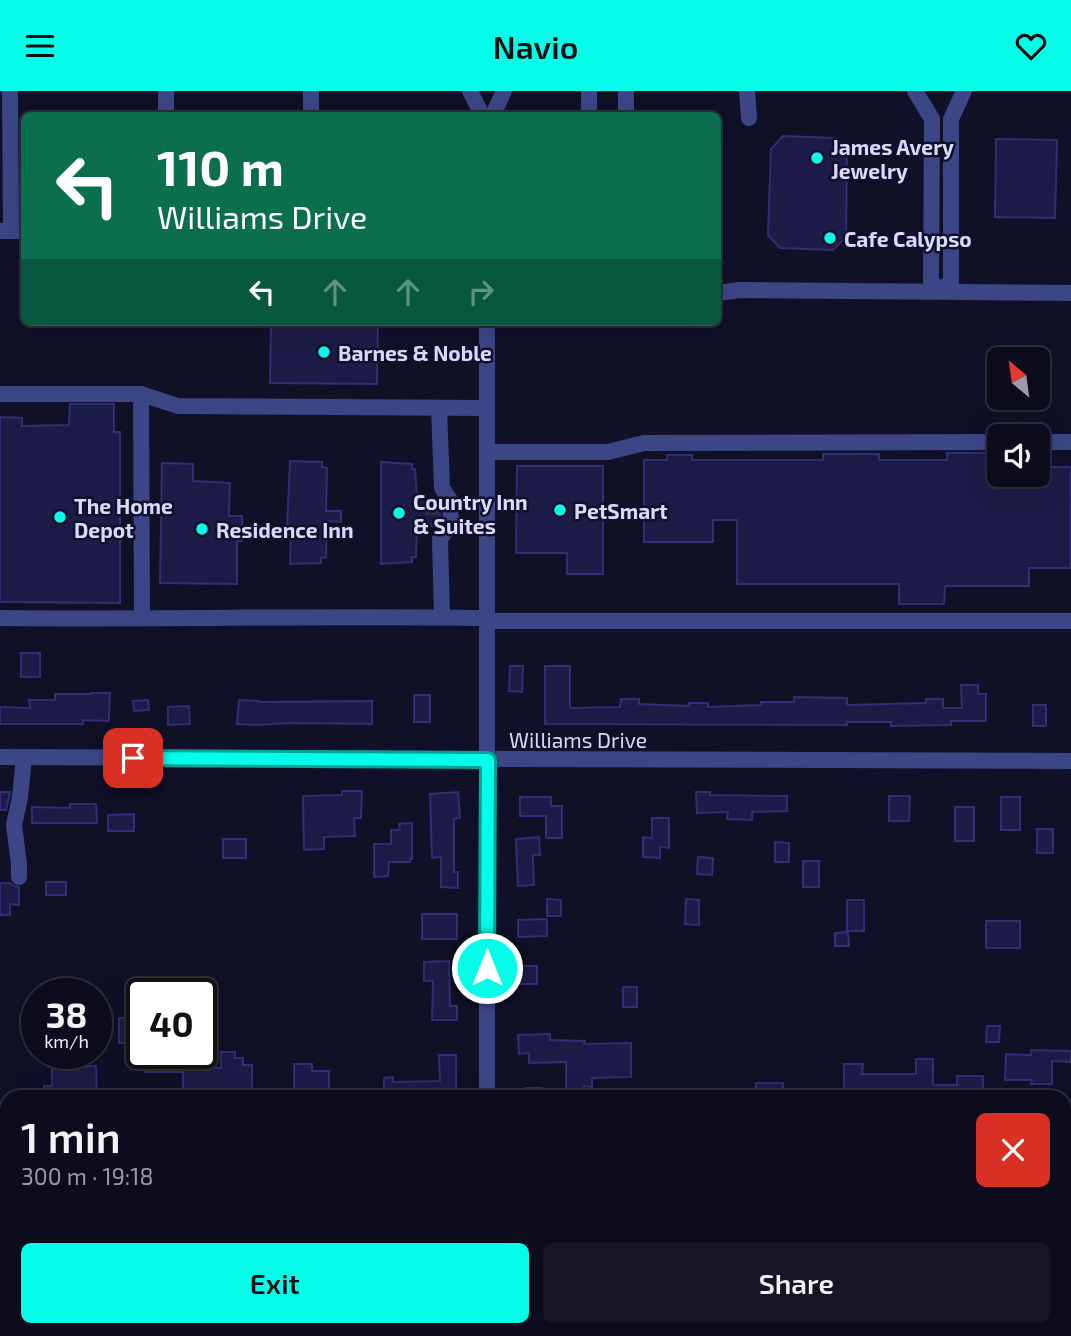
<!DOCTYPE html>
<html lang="en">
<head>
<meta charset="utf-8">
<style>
  body { margin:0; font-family:"Exo 2",sans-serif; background:#151526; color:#f1f3f6; height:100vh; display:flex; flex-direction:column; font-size:26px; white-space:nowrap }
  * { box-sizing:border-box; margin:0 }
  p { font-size:23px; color:#9a9ba4 }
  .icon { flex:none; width:38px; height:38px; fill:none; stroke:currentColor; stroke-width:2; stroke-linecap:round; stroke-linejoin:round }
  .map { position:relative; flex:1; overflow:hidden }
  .drawer { position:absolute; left:0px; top:999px; width:1071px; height:247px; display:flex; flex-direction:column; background:#0c0c1d; border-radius:21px 21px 0 0; box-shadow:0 7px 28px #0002,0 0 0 2px #2c2c3b }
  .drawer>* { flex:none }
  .banner { position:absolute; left:21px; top:21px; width:700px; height:214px; border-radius:10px; box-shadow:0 7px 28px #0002,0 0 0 2px #2c2c3b; background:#0b6e4f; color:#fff; overflow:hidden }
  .needle { width:46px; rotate:331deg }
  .buttons { position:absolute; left:987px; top:256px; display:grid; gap:14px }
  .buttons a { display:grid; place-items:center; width:63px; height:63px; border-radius:10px; background:#0c0c1d; box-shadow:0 7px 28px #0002,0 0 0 2px #2c2c3b; font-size:35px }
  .speed { position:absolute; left:21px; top:887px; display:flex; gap:14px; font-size:35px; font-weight:700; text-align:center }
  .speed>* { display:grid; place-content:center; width:91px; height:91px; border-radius:50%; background:#0c0c1d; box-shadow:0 7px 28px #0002,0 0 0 2px #2c2c3b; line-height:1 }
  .speed small { font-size:18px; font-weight:400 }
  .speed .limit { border:4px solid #111; border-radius:10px; background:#fff; color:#111 }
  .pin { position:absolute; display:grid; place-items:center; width:60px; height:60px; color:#fff; margin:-30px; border-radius:14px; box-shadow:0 4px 10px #0006 }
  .me { position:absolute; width:77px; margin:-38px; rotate:0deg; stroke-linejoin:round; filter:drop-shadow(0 0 5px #0008) }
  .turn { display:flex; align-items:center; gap:24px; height:147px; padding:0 21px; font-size:32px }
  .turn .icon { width:91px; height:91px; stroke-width:2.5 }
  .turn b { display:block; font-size:49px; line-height:60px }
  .lanes { display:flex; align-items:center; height:66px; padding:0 21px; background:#0003; justify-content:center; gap:35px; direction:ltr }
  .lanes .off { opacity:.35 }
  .round { display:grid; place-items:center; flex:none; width:74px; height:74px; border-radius:10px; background:#151526 }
  .headline { display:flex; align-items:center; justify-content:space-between; height:119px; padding:0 21px }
  h1 { font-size:42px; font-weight:600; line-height:52px }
  .primary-button { display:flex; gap:14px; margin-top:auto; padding:14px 21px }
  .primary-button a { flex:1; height:80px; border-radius:10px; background:#05fce9; color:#111; font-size:28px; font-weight:600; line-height:80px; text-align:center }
  .primary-button a+a { background:#151526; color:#f1f3f6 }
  header { display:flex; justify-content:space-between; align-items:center; height:91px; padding:0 21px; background:#05fce9; color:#111; font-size:32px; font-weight:600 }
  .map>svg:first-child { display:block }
</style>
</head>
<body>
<header><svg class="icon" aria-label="menu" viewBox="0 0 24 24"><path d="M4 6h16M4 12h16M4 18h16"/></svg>Navio<svg class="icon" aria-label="heart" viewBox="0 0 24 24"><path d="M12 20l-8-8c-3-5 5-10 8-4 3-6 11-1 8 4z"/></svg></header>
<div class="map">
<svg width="1071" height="1245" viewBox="0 0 1071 1245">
  <rect width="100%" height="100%" fill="#101027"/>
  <g fill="#1d1c48" stroke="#302e74" stroke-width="2">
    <polygon points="783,45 835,47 847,59 846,146 833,159 780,157 768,144 771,58"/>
    <polygon points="996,48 1057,49 1055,127 995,126"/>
    <polygon points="271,231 378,231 377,293 270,292"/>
    <polygon points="70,313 114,313 114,341 120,341 120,512 0,511 0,326 22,327 22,335 69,334"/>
    <polygon points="947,362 988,362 988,369 999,369 999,383 1038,383 1038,376 1071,376 1071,477 1029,477 1029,495 945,495 944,513 899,513 899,493 737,493 737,429 713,429 713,451 644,451 644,369 667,369 667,364 692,364 692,369 823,369 823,363 879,363 879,369 947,369"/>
    <polygon points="290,370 322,371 322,376 327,377 326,420 341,420 341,431 327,430 326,466 321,467 321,472 290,473 291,438 287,438"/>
    <polygon points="381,371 412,373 412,378 415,378 417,408 437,408 440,412 440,429 436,435 417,435 416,466 412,466 412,471 381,473"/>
    <polygon points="162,372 193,373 193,390 230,392 229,425 242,425 242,450 237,450 237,493 160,492"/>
    <polygon points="517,375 603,375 603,483 567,483 567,462 516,462"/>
    <rect x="21" y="562" width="19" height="24"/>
    <polygon points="510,575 523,575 522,601 509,600"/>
    <polygon points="545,575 570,575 570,617 620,616 621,608 639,608 639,613 689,615 689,612 708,612 708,616 761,614 761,611 794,611 794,606 847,607 847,614 926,612 926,608 943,608 943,617 962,617 961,594 978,594 978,603 986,603 986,630 951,630 951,634 891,635 891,631 847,631 847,634 545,633"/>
    <polygon points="91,602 110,602 109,630 83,629 83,633 0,633 0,616 30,617 29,609 55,609 55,603 91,603"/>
    <rect x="414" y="604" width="16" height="27"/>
    <polygon points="148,609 149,619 134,620 133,610"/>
    <polygon points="239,609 259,610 259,611 372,610 372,633 292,632 257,634 237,633"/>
    <rect x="1033" y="614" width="13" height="21"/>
    <polygon points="189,615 190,633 168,634 168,616"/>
    <polygon points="342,700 362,700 361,727 354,727 355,745 324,746 324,758 304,759 303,705 342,704"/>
    <polygon points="0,701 10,701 6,719 0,719"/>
    <polygon points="458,701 460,727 454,728 454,781 458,781 458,797 441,796 441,766 432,767 430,703"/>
    <polygon points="696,701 710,701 710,704 787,705 787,720 752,721 752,729 727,728 728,721 697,722"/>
    <polygon points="889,705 910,705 909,730 889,730"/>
    <polygon points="520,706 551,706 551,715 562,715 562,747 546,747 546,725 520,725"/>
    <rect x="1001" y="706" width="19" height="33"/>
    <polygon points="70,713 96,713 97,732 32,732 32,716 70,717"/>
    <rect x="955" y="716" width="19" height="34"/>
    <polygon points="134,723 134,740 108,740 108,724"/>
    <polygon points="652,727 669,727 669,757 660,756 660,767 643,766 643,746 652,747"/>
    <polygon points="412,732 412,768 410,768 410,771 389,771 388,785 374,786 374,753 391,753 391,739 400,739 399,733"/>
    <rect x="1037" y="738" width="16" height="24"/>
    <polygon points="539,746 540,764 533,764 534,794 518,795 516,748"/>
    <rect x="223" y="748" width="23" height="19"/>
    <polygon points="775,751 789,752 789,771 775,771"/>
    <polygon points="698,766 713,767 712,784 697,783"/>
    <rect x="803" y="770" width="16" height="26"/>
    <rect x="46" y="791" width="20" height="13"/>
    <polygon points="0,792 10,792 14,795 19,796 19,814 10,813 10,824 0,824"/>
    <polygon points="547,808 561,809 561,825 547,825"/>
    <polygon points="686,808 699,809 699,834 685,833"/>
    <rect x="847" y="809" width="17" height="31"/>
    <rect x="422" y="823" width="35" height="25"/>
    <polygon points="547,828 547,845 518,846 518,829"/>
    <rect x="986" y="830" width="34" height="27"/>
    <polygon points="848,841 849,855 835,855 835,842"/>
    <polygon points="449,870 450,915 457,915 457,929 432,929 433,890 424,890 424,871"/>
    <rect x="519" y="875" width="18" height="18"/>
    <rect x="623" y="896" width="14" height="20"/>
    <rect x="119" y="927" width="23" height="25"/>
    <polygon points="987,935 1000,935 999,951 986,951"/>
    <polygon points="550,943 550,949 585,950 584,953 631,952 631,986 592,987 592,996 584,995 583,1006 566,1006 566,971 529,972 529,962 519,963 518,944"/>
    <polygon points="1031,959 1071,960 1071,971 1052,970 1052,993 1031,993 1032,989 1005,989 1006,963 1031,964"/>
    <polygon points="221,961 235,961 235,967 243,967 243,974 252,974 252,1003 183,1003 183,981 145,981 145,962 199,962 199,977 221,977"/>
    <polygon points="439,964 456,964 456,1006 384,1006 384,987 393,986 393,991 440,990"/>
    <polygon points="916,968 933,968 933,994 957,994 957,985 983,985 983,1006 863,1006 863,1004 844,1004 844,973 863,973 862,983 916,983"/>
    <polygon points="52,969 65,969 65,975 96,975 97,1006 44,1006 44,995 52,995"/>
    <polygon points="294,973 312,973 312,980 329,980 329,1003 294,1004"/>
    <rect x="756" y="992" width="27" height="14"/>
    <rect x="526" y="997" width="16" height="9"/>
  </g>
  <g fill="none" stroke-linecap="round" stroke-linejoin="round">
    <polyline stroke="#2e2e47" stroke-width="16" stroke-dasharray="16 8" stroke-linecap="butt" points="433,408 433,435"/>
    <g stroke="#3c4686" stroke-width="16">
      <polyline points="10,0 11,140"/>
      <polyline points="470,0 482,24"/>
      <polyline points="747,0 749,27"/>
      <polyline points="915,0 932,28 931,190 939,200 951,191 951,28 964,0"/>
      <polyline points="589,19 589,0"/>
      <polyline points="311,20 311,0"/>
      <polyline points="626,20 626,0"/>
      <polyline points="166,24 166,0"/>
      <polyline points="493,24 504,0"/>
      <polyline points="0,140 24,140"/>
      <polyline points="718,202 740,199 1071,202"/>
      <polyline points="0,303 141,303 178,315 487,317"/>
      <polyline points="141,303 142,527"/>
      <polyline points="439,317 442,397 450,409 451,432 440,448 442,526"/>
      <polyline points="1038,351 1071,351"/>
      <polyline points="487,361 608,361 644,352 999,351"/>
      <path d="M0,527C162,529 325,524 487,527"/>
      <polyline points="487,530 1071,530"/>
      <polyline points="0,666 1071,670"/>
      <polyline points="19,786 19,773 14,734 20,706 24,667"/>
      <polyline points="487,1006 487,231"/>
      <polyline points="0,1046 7,1046"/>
      <polyline points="1064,1046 1071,1046"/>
      <polyline points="486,1245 486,1239"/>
    </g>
  </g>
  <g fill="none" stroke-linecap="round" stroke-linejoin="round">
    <defs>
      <polyline id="route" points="133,667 488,669 487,877"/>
    </defs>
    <use href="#route" stroke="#03a497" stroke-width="18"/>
    <use href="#route" stroke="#05fce9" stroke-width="12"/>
  </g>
  <g fill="#05fce9" stroke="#101027" stroke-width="2.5">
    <circle cx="817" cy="67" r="7"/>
    <circle cx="830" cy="147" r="7"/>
    <circle cx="324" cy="261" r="7"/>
    <circle cx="560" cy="419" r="7"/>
    <circle cx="399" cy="422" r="7"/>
    <circle cx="60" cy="426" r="7"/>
    <circle cx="202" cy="438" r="7"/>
  </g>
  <g text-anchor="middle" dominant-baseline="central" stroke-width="5" stroke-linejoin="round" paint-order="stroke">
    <g font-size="21" font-weight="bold" fill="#d7d9fe" stroke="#101027" text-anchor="start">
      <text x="831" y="55">James Avery<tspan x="831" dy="24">Jewelry</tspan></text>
      <text x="844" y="147">Cafe Calypso</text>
      <text x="338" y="261">Barnes &amp; Noble</text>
      <text x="413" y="410">Country Inn<tspan x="413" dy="24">&amp; Suites</tspan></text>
      <text x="74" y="414">The Home<tspan x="74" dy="24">Depot</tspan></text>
      <text x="574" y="419">PetSmart</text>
      <text x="216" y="438">Residence Inn</text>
    </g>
    <g font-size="21" fill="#d7d9fe" stroke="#101027">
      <text x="578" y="648">Williams Drive</text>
    </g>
  </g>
</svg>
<div class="buttons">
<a><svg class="needle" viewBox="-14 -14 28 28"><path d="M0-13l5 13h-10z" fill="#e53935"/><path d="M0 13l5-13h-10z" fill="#9a9ba4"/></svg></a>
<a><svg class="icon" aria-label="sound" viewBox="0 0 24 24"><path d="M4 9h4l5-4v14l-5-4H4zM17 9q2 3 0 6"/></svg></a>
</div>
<div class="speed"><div>38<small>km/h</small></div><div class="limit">40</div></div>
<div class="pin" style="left:133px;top:667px;background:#d93025"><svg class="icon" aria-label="arrive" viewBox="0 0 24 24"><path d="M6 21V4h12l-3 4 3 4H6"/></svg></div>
<svg class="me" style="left:487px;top:877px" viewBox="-20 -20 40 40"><circle r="17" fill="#05fce9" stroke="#fff" stroke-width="3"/><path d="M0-11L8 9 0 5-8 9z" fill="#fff"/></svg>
<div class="banner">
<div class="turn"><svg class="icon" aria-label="left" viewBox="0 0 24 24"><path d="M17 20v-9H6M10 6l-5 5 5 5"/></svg><div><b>110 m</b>Williams Drive</div></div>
<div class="lanes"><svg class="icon" aria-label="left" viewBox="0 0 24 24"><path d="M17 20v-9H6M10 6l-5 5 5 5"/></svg><svg class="icon off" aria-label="ahead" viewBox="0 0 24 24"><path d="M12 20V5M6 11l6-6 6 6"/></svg><svg class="icon off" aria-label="ahead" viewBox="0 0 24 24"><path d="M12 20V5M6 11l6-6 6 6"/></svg><svg class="icon off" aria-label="right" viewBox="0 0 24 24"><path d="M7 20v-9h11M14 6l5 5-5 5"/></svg></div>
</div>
<section class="drawer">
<div class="headline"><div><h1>1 min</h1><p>300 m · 19:18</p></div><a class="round" style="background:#d93025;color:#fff"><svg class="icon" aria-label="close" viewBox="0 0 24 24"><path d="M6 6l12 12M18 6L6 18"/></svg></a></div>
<div class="primary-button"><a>Exit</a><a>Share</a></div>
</section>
</div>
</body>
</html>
